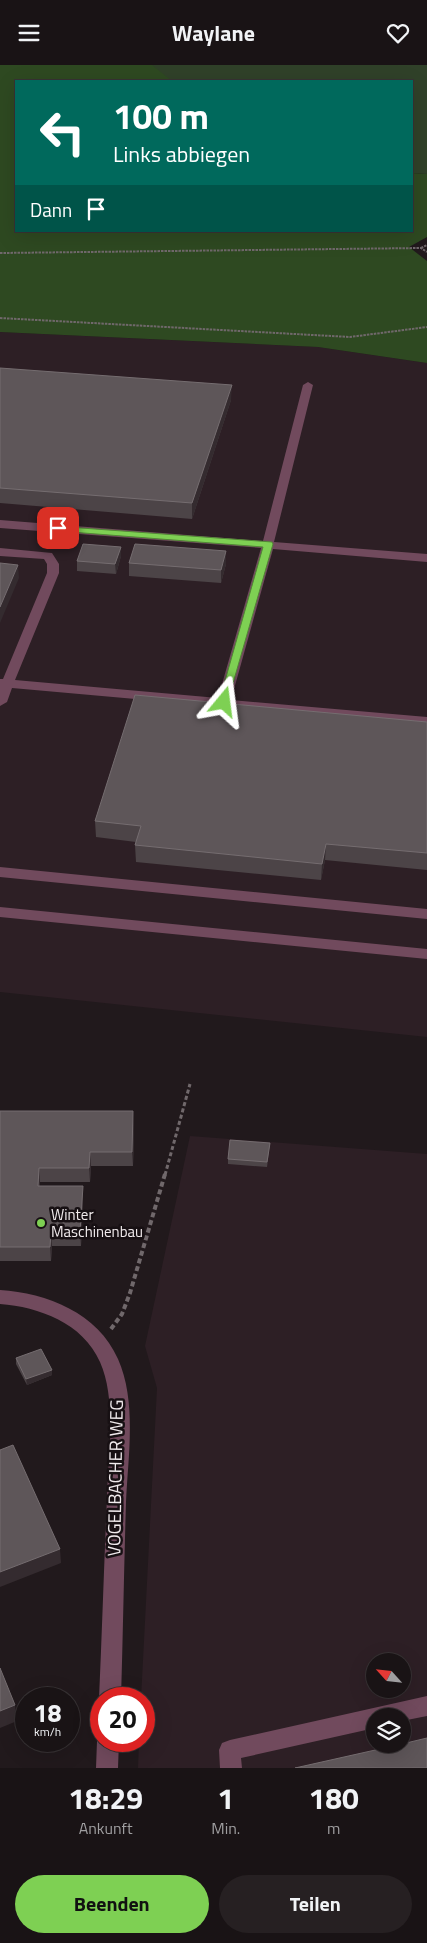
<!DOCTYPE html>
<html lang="de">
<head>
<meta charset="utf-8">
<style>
  body { margin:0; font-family:"Titillium Web",sans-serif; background:#262022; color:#f1f3f6; height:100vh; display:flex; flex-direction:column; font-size:19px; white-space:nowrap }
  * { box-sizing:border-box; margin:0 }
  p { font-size:16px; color:#9f9ea0 }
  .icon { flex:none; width:28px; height:28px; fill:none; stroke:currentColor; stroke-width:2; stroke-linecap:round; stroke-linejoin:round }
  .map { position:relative; height:1703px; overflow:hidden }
  .drawer { display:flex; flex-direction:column; background:#191315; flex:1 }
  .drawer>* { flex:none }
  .top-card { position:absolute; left:15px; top:15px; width:398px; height:152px; border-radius:0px; box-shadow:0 5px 20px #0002,0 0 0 1px #373234; background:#00695c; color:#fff; overflow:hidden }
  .needle { width:32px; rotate:297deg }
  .tools { position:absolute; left:366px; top:1588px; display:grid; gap:10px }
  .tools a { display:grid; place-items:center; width:45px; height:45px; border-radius:50%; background:#191315; box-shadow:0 5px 20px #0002,0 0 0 1px #373234; font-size:25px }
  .speed { position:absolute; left:15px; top:1622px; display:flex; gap:10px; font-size:25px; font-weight:700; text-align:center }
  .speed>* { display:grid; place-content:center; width:65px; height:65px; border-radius:50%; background:#191315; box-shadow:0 5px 20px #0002,0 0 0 1px #373234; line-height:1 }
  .speed small { font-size:12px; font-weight:400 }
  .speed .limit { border:8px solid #d22; background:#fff; color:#111 }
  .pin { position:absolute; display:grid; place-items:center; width:42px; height:42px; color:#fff; margin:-21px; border-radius:10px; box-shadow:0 2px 8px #0006 }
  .me { position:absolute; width:55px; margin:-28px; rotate:16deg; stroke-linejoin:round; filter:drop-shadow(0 0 4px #0008) }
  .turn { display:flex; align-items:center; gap:18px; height:105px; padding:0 15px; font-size:22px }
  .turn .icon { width:65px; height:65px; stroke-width:2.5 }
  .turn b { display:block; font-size:35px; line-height:42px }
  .then { display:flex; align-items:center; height:48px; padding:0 15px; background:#0003; gap:10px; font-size:19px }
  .eta { display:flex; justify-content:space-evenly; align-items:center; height:85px; text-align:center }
  .eta b { font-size:30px; font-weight:700; line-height:35px }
  .cta { display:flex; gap:10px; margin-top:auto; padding:10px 15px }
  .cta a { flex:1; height:58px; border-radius:30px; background:#7ed053; color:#111; font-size:20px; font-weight:700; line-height:58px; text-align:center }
  .cta a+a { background:#262022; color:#f1f3f6 }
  header { display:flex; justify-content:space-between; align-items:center; height:65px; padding:0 15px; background:#191315; font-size:22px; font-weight:700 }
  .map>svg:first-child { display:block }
</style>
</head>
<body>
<header><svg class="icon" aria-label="menu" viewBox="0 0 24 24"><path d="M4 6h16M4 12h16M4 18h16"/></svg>Waylane<svg class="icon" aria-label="heart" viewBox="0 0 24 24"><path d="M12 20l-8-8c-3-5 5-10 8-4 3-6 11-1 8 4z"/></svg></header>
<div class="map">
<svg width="427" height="1703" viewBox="0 0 427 1703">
  <rect width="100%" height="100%" fill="#21191c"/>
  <g fill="#2d1f25" fill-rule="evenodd">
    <polygon points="0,267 318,282 427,298 427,972 0,927"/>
    <path d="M190,1071L427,1089V1703H138L139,1676H144V1634H141L157,1323L145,1281ZM375,1596H402V1624H375ZM375,1651H402V1679H375Z"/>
  </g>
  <polygon fill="#304129" points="0,0 427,0 427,109 411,108 411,16 16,16 16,166 0,229"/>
  <polygon fill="#2e4921" points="0,0 152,0 172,16 16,16 16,166 411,166 411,108 427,109 427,172 409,182 427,196 427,298 318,282 0,267"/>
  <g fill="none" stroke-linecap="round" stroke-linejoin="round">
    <g stroke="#70686b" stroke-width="2" stroke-dasharray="2.5 1" stroke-linecap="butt">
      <polyline points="421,183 427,180"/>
      <polyline points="0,188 421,183 427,187"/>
      <polyline points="0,253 350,272 427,262"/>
    </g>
    <polyline stroke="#70686b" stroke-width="3" stroke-dasharray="4 2.5" stroke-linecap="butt" points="165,1110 190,1019"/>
    <polyline stroke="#70686b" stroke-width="4" stroke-dasharray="5 3" stroke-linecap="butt" points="111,1264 122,1249 130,1228 165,1109"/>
    <g fill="#714a5d" fill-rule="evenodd">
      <polygon points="308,317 313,320 274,477 427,489 427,497 273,484 231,635 427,652 427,660 12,623 7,637 0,641 0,614 3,614 47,508 47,499 44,494 0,491 0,483 52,488 59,499 59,508 15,615 218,633 261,483 0,463 0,455 263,476 303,320"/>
      <polygon points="0,802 427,844 427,854 0,812"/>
      <polygon points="0,842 427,884 427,894 0,852"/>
      <path d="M0,1225C47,1228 98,1248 118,1294C137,1337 128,1391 126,1437C124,1502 123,1568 121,1634H101V1638L99,1634C102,1567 104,1500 107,1433C108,1392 117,1335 100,1297C83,1258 39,1242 0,1239Z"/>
      <polygon points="427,1631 427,1651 402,1656 402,1651 375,1651 375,1663 241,1693 242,1703 220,1703 219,1685 222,1678 230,1675"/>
      <polygon points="101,1668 101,1676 119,1676 118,1703 96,1703 97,1676"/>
    </g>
  </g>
  <g fill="#4c4447">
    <polygon points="0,303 231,335 192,454 0,438"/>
    <polygon points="121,482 121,491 116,509 77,506 77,496"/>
    <polygon points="129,498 226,499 221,518 129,511"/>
    <polygon points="427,657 427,805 325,795 321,815 136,797 135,780 136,777 96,772 95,756"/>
    <polygon points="0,1046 134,1060 133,1101 91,1101 90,1117 40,1117 40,1121 83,1135 81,1181 52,1181 51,1196 0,1196"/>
    <polygon points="270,1078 267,1102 228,1099 228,1094"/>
    <polygon points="16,1293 52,1310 27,1320 16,1299"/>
  </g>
  <g fill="#342b2f">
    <polygon points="232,320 231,335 192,454 192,438"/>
    <polygon points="121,482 121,491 116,509 115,499"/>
    <polygon points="226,486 226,499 221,518 221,505"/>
    <polygon points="18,500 19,513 0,558 0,542"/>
    <polygon points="326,779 325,795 321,815 322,799"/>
    <polygon points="133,1046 134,1060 133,1101 132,1087"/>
    <polygon points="90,1087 91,1101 90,1117 89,1103"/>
    <polygon points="39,1103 40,1117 39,1135 38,1121"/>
    <polygon points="83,1121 83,1135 81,1181 80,1167"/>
    <polygon points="51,1167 52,1181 51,1196 50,1182"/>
    <polygon points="52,1305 52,1310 27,1320 26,1314"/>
    <polygon points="60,1484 61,1498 0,1522 0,1507"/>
    <polygon points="15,1640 17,1656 0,1663 0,1646"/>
  </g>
  <g fill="#5e5659" stroke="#756d70">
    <polygon points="0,303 232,320 192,438 0,423"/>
    <polygon points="83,479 121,482 115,499 77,496"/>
    <polygon points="135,479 226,486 221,505 129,498"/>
    <polygon points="0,498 18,500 0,542"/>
    <polygon points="135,630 427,657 427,788 326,779 322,799 135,780 141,761 95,756"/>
    <polygon points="0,1046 133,1046 132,1087 90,1087 89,1103 39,1103 38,1121 83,1121 80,1167 51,1167 50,1182 0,1182"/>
    <polygon points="230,1075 270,1078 267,1097 228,1094"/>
    <polygon points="41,1284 52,1305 26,1314 16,1293"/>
    <polygon points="13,1380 60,1484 0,1507 0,1385"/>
    <polygon points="0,1603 15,1640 0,1646"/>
    <polygon points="427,1673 427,1703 295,1703 402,1679"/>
  </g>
  <polygon fill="#7ed053" stroke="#528736" points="54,461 272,477 273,479 227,639 224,640 219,637 263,482 58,466 54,465"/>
  <circle fill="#7ed053" stroke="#171013" stroke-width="2" cx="41" cy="1158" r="5"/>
  <g text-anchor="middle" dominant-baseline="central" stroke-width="5" stroke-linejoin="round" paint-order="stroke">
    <g font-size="15" fill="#f1ebed" stroke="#171013" text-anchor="start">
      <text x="51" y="1149">Winter<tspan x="51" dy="17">Maschinenbau</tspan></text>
    </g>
    <g font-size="18" fill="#f1ebed" stroke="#171013">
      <text transform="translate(115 1413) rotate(-89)">VOGELBACHER WEG</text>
    </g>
  </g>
</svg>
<div class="tools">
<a><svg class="needle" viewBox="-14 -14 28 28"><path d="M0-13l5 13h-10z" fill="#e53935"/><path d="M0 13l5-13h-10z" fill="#9f9ea0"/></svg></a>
<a><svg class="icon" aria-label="layers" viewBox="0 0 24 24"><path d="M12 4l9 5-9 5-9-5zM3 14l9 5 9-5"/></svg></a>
</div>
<div class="speed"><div>18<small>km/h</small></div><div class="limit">20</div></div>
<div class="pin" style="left:58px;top:463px;background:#d93025"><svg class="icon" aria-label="arrive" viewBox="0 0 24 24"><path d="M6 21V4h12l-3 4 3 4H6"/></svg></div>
<svg class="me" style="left:224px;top:637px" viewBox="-20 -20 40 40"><path d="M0-17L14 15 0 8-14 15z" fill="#7ed053" stroke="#fff" stroke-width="4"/></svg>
<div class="top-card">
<div class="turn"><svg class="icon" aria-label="left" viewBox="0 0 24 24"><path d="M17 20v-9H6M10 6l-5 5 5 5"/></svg><div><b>100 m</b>Links abbiegen</div></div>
<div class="then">Dann<svg class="icon" aria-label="arrive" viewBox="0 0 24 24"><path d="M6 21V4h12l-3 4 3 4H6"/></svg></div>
</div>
</div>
<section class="drawer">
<div class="eta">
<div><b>18:29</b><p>Ankunft</p></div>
<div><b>1</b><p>Min.</p></div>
<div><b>180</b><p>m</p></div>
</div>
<div class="cta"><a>Beenden</a><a>Teilen</a></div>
</section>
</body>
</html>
